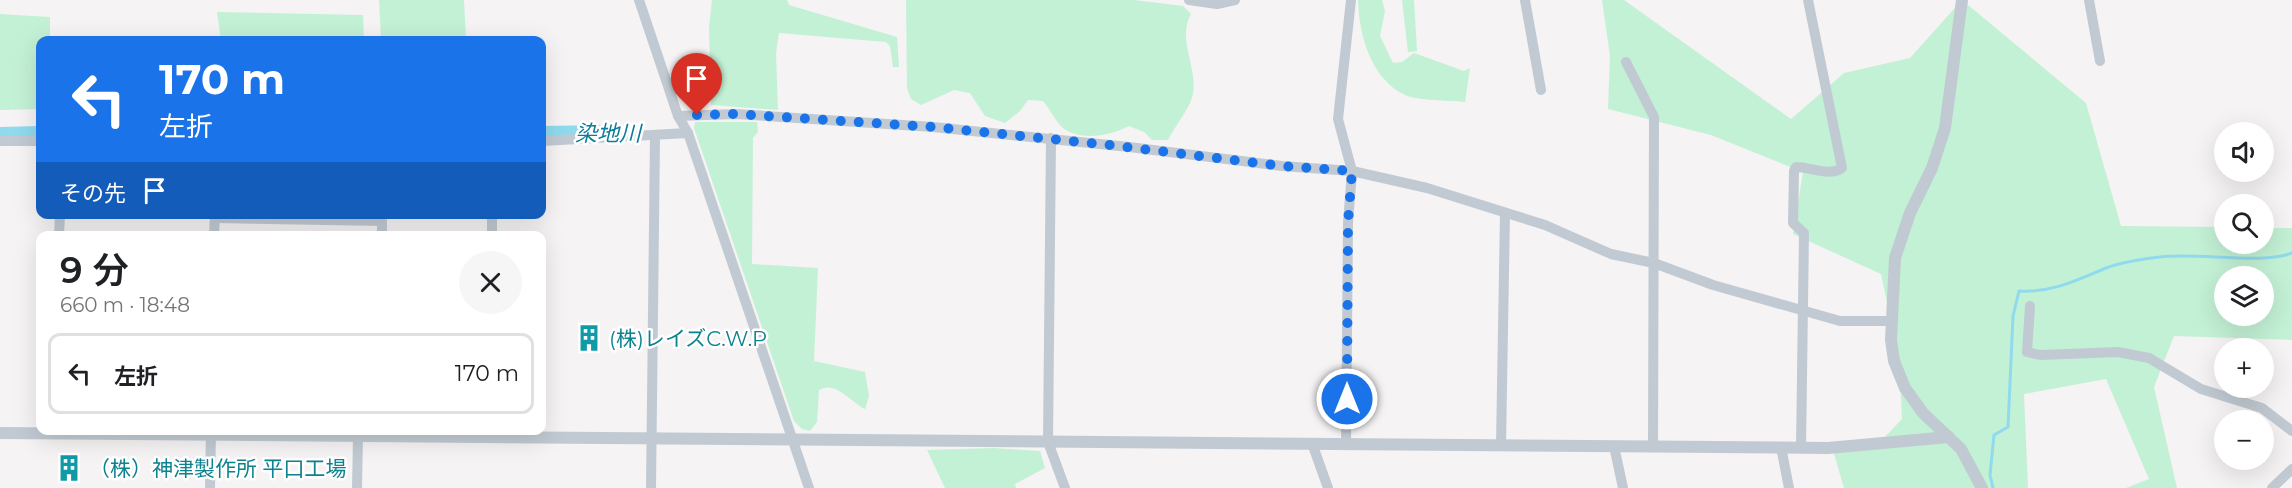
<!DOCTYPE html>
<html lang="ja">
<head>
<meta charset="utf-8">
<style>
  body { margin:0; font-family:Montserrat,"Noto Sans JP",sans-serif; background:#f6f6f6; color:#202124; height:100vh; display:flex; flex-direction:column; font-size:22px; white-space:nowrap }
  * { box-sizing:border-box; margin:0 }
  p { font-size:20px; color:#757577 }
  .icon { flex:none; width:33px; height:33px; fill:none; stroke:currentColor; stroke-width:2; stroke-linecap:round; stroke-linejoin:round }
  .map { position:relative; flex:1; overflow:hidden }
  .details { position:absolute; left:36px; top:231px; width:510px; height:204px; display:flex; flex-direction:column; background:#fff; border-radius:12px; box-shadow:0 6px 24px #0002 }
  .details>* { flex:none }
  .hud { position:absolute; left:36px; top:36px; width:510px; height:183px; border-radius:12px; box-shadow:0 6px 24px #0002; background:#1a73e8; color:#fff; overflow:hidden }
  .tools { position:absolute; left:2214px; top:122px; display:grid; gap:12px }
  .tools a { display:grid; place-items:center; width:60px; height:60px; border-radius:50%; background:#fff; box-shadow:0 6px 24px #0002; font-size:30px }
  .pin { position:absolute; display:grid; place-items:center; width:51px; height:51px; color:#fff; margin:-62px -26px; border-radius:50% 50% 50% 0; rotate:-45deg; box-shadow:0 0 6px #0007 }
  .pin .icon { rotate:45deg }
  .me { position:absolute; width:66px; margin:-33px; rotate:0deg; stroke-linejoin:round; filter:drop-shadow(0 0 4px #0008) }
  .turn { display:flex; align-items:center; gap:21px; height:126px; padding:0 24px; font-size:27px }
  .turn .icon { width:78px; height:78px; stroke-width:2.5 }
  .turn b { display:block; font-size:42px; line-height:51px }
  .then { display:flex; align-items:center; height:57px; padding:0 24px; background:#0003; gap:12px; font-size:22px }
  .round { display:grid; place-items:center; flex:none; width:63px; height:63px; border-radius:32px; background:#f6f6f6 }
  .overview { display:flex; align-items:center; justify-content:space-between; height:102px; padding:0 24px }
  h1 { font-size:36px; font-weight:600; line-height:45px }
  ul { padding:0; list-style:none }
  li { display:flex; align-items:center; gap:18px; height:81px; margin:0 12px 9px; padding:0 12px; border:3px solid #e0e0e0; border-radius:12px }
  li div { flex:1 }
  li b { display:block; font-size:22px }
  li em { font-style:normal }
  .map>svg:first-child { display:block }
</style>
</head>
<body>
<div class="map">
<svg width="2292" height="488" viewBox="0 0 2292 488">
  <rect width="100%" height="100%" fill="#f5f3f3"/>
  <g fill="#c3f1d5" fill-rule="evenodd">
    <polygon points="379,0 464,0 466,40 381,40"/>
    <polygon points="712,0 787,0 789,5 897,37 899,67 893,67 890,46 886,42 779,33 776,53 778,110 711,105 709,27"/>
    <path d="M906,0H1134L1183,6L1191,14C1176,41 1200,70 1192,98C1188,110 1174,128 1168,140H1152L1144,132L1129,126C1112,135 1081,142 1063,128C1056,122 1050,109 1043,101L1028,100L1020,111L1005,123L985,116L970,93L954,90L921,105L911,99L907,88Z"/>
    <path d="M1358,0H1382L1385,11L1380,36L1393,63L1402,62L1414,53L1464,71L1470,68L1465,102C1449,100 1418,101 1405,95C1370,78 1359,34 1358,0Z"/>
    <polygon points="1402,0 1414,0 1417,51 1408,52"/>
    <path d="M1602,0H1624L1791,119L1844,73L1910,58L1962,0L2086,103L2121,226L2224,227V243H2264V228H2292V340L2174,336L2154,387L2177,488H2126L2149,479L2106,379L2024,394L2028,488H1844L1832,447L1877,445L1902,419L1899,358L1881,274L1793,234L1803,172L1711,135L1608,109L1610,56ZM2224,276H2264V315H2224Z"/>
    <polygon points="217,12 363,15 364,40 221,40"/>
    <polygon points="0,14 50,17 50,40 40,40 40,109 0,110"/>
    <path d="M695,122H757L758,132L753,138L752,264L818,268L814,361L865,372L869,396L865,409C851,402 835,380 819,390L817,422L810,431L802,429L794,421L694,128Z"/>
    <polygon points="993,448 1040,451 1045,468 1015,484 1016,488 945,488 927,450"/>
  </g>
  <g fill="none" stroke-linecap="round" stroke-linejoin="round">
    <path stroke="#90daee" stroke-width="3" d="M1993,488L1990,475L1994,435L2008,427L2013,316L2019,291C2052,293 2077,280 2106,268C2122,262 2143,259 2160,257C2197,252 2261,265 2292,253"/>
    <g stroke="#90daee" stroke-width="16">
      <polyline points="542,134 608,133"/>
      <polyline points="0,135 40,134"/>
    </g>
    <g stroke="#c1cad2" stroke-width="10">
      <polyline points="639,0 678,116"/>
      <polyline points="1189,0 1217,4 1235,0"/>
      <polyline points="1525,0 1541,90"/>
      <polyline points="2089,0 2100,61"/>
      <polyline points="1626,62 1654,117 1653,446"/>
      <polyline points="1051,138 1048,442 1065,488"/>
      <polyline points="0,141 40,141"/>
      <polyline points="542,141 688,133"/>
      <polyline points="215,218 382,221 382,236"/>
      <polyline points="59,236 60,214"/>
      <polyline points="214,236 215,214"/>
      <polyline points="492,236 492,214"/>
      <polyline points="2030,306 2027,352 2040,355 2118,352 2149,358 2201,389 2262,408 2292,431"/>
      <polyline points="1346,445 1348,223 1352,171 1338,119 1351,0"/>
      <polyline points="1501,445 1505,213"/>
      <polyline points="1313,446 1328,488"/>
      <polyline points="1614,446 1623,488"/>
      <polyline points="1781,447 1789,488"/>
      <path d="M1801,448L1804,233L1793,223L1794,171L1796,167C1811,167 1830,177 1842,168L1808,0"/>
      <polyline points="210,488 211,430"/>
      <polyline points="357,488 358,436"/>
      <polyline points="651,488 655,137"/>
      <polyline points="809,488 688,133 678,116 736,114 933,127 1129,147 1282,166 1352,171 1427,188 1545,225 1611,254 1654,263 1713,285 1840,321 1892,321"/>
      <polyline points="2272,488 2292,469"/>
    </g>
    <g stroke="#c1cad2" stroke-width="12">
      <polyline points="1962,0 1945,128 1932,168 1910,213 1895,258 1891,340 1894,361 1905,388 1923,413 1961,449 1982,488"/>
      <polyline points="0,433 1828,448 1949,437"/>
    </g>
  </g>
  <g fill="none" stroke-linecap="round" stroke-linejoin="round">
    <polyline stroke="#1a73e8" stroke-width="10" stroke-dasharray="0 18" points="697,115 736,114 933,127 1109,145 1282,166 1352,171 1348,223 1347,399"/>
  </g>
  <defs>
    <symbol id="building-bare" viewBox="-9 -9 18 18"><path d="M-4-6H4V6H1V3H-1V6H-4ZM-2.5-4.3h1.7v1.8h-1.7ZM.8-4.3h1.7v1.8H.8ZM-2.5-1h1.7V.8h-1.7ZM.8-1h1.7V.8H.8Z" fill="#0f9aa8" stroke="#fff" stroke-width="2.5" paint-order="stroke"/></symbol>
  </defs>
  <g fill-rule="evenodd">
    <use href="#building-bare" x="570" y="319" width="38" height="38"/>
    <use href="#building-bare" x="50" y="449" width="38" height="38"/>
  </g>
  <g text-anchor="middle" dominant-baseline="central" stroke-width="5" stroke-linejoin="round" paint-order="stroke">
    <g font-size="21" fill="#0d838f" stroke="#fff" text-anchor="start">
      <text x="609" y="338">(株)レイズC.W.P</text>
      <text x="89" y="468">（株）神津製作所 平口工場</text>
    </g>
    <g font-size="22" font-style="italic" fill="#0c7c9b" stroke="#fff">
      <text x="608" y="133">染地川</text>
    </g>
  </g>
</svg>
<div class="tools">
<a><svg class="icon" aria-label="sound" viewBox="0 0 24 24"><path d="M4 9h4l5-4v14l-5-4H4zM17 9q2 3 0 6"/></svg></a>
<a><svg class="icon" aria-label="search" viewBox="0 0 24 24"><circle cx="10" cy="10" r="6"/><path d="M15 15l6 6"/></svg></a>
<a><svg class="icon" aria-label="layers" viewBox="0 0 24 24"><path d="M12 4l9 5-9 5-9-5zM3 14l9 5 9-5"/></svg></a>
<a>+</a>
<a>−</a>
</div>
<div class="pin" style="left:697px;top:115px;background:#d93025"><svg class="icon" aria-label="arrive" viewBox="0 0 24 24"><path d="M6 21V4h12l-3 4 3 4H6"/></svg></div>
<svg class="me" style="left:1347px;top:399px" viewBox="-20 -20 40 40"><circle r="17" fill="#1a73e8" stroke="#fff" stroke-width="3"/><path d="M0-11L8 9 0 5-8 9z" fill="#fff"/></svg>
<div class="hud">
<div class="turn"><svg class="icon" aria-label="left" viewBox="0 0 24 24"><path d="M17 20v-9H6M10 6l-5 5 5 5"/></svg><div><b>170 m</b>左折</div></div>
<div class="then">その先<svg class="icon" aria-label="arrive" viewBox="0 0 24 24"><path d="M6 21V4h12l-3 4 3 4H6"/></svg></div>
</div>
<section class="details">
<div class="overview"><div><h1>9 分</h1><p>660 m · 18:48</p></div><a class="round"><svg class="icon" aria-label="close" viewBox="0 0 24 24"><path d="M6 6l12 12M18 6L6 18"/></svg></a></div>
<ul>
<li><svg class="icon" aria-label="left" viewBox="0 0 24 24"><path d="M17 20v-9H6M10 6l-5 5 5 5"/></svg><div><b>左折</b></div><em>170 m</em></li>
</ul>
</section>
</div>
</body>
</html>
